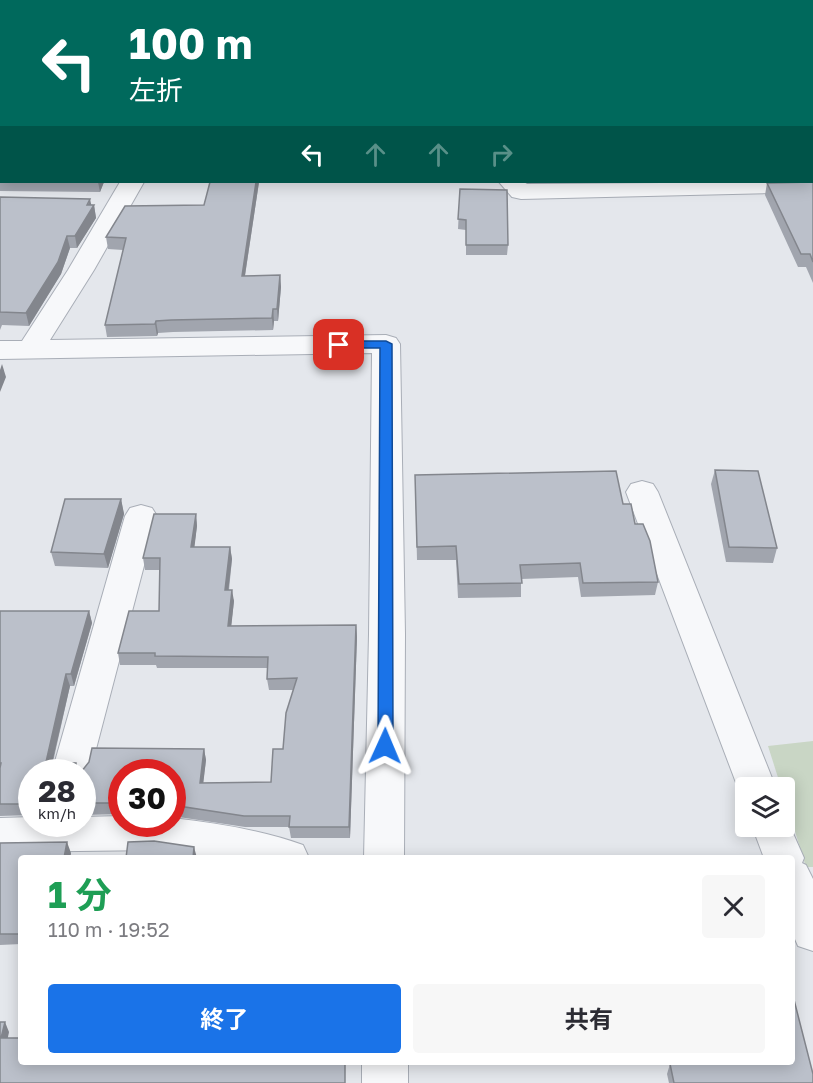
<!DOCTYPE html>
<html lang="ja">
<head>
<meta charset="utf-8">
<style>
  body { margin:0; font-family:"Golos Text","Noto Sans JP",sans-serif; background:#f7f7f7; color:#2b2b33; height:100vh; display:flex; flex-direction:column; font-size:22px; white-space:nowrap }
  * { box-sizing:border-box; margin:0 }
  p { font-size:20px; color:#7c7c81 }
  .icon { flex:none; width:33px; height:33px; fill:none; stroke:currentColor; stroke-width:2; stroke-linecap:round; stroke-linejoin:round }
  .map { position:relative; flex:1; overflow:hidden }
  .details { position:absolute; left:18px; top:855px; width:777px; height:210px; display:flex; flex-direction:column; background:#fff; border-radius:6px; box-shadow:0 3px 15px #0003 }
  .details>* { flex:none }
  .top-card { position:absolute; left:0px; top:0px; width:813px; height:183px; box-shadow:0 3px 15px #0003; background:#00695c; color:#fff; overflow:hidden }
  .controls { position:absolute; left:735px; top:777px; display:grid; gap:12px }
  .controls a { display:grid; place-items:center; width:60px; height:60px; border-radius:6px; background:#fff; box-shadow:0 3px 15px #0003; font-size:30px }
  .speed { position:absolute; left:18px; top:759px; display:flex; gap:12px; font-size:30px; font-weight:700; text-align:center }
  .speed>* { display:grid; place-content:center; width:78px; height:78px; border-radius:50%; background:#fff; box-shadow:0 3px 15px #0003; line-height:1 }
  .speed small { font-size:15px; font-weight:400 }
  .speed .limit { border:9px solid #d22; background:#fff; color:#111 }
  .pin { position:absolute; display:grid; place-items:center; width:51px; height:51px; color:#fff; margin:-26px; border-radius:12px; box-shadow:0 3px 9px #0006 }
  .me { position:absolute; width:66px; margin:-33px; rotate:1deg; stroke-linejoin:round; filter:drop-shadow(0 0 4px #0008) }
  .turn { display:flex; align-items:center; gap:21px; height:126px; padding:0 30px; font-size:27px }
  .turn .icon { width:78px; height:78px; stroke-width:2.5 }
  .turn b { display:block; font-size:42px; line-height:51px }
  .lanes { display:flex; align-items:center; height:57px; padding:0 30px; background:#0003; justify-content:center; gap:30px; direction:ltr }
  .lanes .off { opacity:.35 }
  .round { display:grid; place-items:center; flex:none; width:63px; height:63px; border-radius:6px; background:#f7f7f7 }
  .headline { display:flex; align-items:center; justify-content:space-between; height:102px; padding:0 30px }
  h1 { font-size:36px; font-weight:700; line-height:45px; color:#1e9e55 }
  .primary-button { display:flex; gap:12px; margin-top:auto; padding:12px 30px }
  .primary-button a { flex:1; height:69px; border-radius:6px; background:#1a73e8; color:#fff; font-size:24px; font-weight:700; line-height:69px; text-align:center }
  .primary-button a+a { background:#f7f7f7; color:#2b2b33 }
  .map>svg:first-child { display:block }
</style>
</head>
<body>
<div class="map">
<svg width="813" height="1083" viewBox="0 0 813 1083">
  <rect width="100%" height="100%" fill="#e4e7ec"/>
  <polygon fill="#c9d6c5" points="813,741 813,867 806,867 785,799 784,788 781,787 768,746"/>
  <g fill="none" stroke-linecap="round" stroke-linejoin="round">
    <defs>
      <g id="minor">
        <polygon points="812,178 813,192 521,199 512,197 499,182 524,182 527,184 812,182"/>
        <polygon points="120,182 144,182 94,270 50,340 386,335 396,338 400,344 405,634 404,858 364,858 369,634 372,353 0,359 0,341 22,341 68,270"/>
        <polygon points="642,481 653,484 658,492 776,788 746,788 746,800 738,788 626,492 631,484"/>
        <polygon points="141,505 152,508 157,516 90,772 82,784 82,772 52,772 125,516 130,508"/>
        <polygon points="784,813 804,858 802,863 806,865 813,879 813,951 798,946 792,932 792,858 764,858 752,826 784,826"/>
        <path d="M122,816V824H172V818C216,823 262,830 303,845L309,858H212L157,850L0,852V818L32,817V824H82V817Z"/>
        <rect x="362" y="1062" width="46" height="21"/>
      </g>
    </defs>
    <use href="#minor" stroke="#a9aeb7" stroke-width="2"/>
    <use href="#minor" fill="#f7f8fa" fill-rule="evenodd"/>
  </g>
  <g fill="#a1a5ae">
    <polygon points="466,0 813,0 813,58 812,58 812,2 466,2"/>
    <polygon points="2,72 2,182 104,182 100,192 0,191 0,73"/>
    <rect x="812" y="130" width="1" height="46"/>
    <polygon points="210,182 259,182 245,276 280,275 281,287 278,321 274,321 273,330 173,332 158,333 157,336 107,337 105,325 123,250 108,249 106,237 204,205"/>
    <polygon points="813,182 813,283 806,267 798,267 765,195 767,183"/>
    <polygon points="460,189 508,245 507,255 466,255 466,230 458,229"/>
    <polygon points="0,197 94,205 96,218 77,248 70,248 61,274 29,326 2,325 0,330"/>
    <polygon points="715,470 777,548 773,563 726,562 711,484"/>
    <polygon points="415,475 623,504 635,524 658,582 655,595 581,597 578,577 521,579 521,597 458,598 456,560 417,560"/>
    <polygon points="121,499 124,514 108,568 55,566 51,552"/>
    <polygon points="196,514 197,526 194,547 230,547 232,559 229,590 234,601 231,626 356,625 357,637 350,838 291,838 289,827 245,827 172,816 172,772 122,772 122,814 82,815 82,772 204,749 206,760 203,783 271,782 283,749 294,690 269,690 267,679 268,668 157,668 156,665 120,665 118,653 159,611 160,570 145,570 143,558"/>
    <polygon points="0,611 89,611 92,623 74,686 70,686 53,762 32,772 32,815 0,816"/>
    <polygon points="0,843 71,853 70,858 21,858 21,944 0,945"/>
    <polygon points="670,1064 813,1083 669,1083 667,1074"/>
  </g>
  <g fill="#83868d">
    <polygon points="98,182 104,182 100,192"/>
    <polygon points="256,182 259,182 243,288 242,276"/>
    <polygon points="90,199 92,208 94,205 96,218 77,248 75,236"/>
    <polygon points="67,236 70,248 61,274 29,326 26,313"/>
    <polygon points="280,275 281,287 278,321 277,309"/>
    <polygon points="273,309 274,321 273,330 272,318"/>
    <polygon points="156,321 158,333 157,336 155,324"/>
    <polygon points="2,364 6,377 0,392 0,370"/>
    <polygon points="121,499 124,514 108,568 104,554"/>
    <polygon points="196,514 197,526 193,559 191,547"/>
    <polygon points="230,547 232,559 227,601 225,590"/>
    <polygon points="232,590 234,601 230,638 228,626"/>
    <polygon points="89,611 92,623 74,686 71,674"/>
    <polygon points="356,625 357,637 350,838 349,827"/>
    <polygon points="66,674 70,686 50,772 46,762"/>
    <polygon points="204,749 206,760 202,794 200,783"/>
    <polygon points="67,842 71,853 70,858 64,858"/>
    <polygon points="194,847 197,858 193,858"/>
    <polygon points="5,1022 9,1032 6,1047 1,1038"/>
  </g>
  <g fill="#bbc0ca" stroke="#83868d" stroke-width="1.5">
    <rect x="36" y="0" width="42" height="2"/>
    <polygon points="166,0 378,0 370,2 157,2"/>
    <polygon points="468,0 813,0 813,46 812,46 812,2 468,2"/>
    <polygon points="0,5 2,5 2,58 0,57"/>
    <polygon points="2,72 2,179 0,179 0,73"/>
    <rect x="812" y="130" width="1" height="37"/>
    <polygon points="210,182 256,182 242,276 280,275 277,309 273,309 272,318 171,320 156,321 155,324 105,325 126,238 106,237 125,206 204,205"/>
    <polygon points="813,182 813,262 810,254 801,254 767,183"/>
    <polygon points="460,189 507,190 508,245 466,245 466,220 458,219"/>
    <polygon points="0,197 90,199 87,205 94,205 75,236 67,236 58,262 26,313 0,312"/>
    <polygon points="715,470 758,471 777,548 729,547"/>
    <polygon points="616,471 623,504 631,504 635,524 643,524 650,541 658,582 583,583 580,563 520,565 522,583 459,584 456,546 417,547 415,475"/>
    <polygon points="65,499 121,499 104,554 51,552"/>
    <polygon points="154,514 196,514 191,547 230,547 225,590 232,590 228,626 356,625 349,827 289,827 290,816 244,816 172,805 172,772 122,772 122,807 119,803 82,803 82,772 81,772 89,762 92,748 204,749 200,783 271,782 273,749 283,749 286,713 297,678 267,679 268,657 155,656 155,653 118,653 129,611 159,611 160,558 143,558"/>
    <polygon points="0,611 89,611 71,674 66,674 46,762 76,763 76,772 32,772 32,811 30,811 28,804 0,804 0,768 1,763 0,763"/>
    <polygon points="154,841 194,847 193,858 126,858 128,842"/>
    <polygon points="67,842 64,858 21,858 21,934 0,934 0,843"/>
    <polygon points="792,992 813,1074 813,1083 674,1083 670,1064 693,1062 792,1062"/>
    <polygon points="0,1022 5,1022 1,1038 21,1038 21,1062 345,1062 345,1083 0,1083"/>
  </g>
  <polygon fill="#1a73e8" stroke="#114b97" stroke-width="1.5" points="339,341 386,341 392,344 393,746 391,751 385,752 380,751 378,746 380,348 334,348 333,345"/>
</svg>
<div class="controls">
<a><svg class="icon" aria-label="layers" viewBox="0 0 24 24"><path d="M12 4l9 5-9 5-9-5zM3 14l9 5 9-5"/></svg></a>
</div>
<div class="speed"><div>28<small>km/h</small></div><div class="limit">30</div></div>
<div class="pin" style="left:339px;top:345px;background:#d93025"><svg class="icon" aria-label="arrive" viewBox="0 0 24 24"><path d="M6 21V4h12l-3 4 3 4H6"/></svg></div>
<svg class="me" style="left:385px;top:746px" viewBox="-20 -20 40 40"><path d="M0-17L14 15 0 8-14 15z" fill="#1a73e8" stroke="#fff" stroke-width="4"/></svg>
<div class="top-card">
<div class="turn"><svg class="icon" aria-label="left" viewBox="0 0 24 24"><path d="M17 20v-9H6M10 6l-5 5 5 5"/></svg><div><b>100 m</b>左折</div></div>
<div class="lanes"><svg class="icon" aria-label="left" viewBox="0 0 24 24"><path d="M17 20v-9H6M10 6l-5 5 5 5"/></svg><svg class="icon off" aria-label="ahead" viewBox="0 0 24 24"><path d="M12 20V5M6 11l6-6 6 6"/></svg><svg class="icon off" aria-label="ahead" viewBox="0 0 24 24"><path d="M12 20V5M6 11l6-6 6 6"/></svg><svg class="icon off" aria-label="right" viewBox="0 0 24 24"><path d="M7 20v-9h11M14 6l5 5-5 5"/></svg></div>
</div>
<section class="details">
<div class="headline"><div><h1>1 分</h1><p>110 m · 19:52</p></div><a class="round"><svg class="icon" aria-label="close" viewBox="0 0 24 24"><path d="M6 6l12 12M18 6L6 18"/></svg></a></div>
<div class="primary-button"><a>終了</a><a>共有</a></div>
</section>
</div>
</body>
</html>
